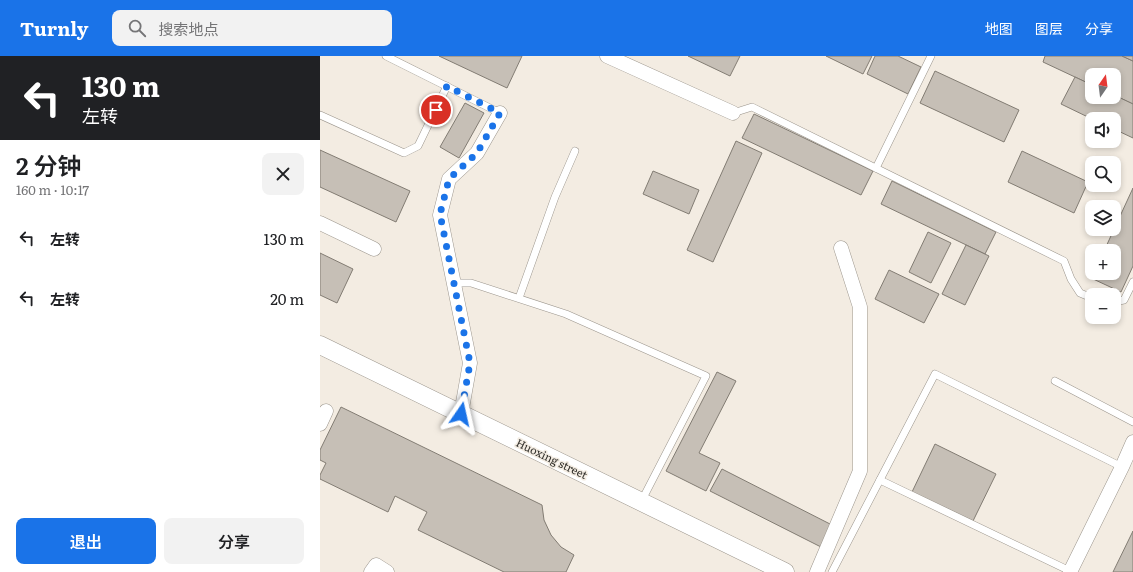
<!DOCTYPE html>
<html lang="zh">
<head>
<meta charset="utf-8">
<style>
  body { margin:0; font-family:Literata,"Noto Sans SC",serif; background:#f2f2f2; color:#202124; height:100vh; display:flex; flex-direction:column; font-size:15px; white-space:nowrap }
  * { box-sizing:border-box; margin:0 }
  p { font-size:13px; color:#757577 }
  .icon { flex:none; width:22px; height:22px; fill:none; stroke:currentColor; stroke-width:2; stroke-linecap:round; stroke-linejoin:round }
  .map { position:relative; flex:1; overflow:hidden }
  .sheet { display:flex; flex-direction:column; background:#fff; width:320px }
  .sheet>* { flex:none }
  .top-card { background:#202124; color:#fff; overflow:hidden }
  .needle { width:26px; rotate:14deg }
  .controls { position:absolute; left:765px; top:12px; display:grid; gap:8px }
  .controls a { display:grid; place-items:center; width:36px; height:36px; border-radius:8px; background:#fff; box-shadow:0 2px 6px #0003; font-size:20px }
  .pin { position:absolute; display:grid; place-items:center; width:34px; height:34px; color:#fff; margin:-17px; border:2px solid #fff; border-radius:50%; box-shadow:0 1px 4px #0007 }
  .me { position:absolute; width:44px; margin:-22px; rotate:11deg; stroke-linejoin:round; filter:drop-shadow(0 0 3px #0008) }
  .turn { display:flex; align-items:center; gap:14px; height:84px; padding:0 16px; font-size:18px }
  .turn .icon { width:52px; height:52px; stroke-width:2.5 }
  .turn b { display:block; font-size:28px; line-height:34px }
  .round { display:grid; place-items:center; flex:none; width:42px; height:42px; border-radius:8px; background:#f2f2f2 }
  .head { display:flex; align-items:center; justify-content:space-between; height:68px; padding:0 16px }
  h1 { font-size:24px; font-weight:600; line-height:30px }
  .button { display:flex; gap:8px; margin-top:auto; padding:8px 16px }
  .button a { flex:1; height:46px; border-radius:8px; background:#1a73e8; color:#fff; font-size:16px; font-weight:600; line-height:46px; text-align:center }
  .button a+a { background:#f2f2f2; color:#202124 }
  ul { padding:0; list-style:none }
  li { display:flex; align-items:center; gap:12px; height:60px; padding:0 16px }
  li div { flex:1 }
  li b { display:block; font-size:15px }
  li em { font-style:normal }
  header { display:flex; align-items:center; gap:24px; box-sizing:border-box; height:56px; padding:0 20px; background:#1a73e8; color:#fff }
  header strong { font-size:19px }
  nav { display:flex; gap:22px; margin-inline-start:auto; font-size:14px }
  .search { width:280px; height:36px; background:#f2f2f2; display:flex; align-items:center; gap:10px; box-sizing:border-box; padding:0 14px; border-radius:8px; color:#757577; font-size:15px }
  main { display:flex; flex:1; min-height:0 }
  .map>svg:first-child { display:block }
</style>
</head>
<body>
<header>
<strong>Turnly</strong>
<div class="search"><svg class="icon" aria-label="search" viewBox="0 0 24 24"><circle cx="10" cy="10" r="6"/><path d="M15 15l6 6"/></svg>搜索地点</div>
<nav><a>地图</a><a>图层</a><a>分享</a></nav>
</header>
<main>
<section class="sheet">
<div class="top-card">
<div class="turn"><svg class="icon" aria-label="left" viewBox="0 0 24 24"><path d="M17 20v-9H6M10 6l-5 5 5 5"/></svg><div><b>130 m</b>左转</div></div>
</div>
<div class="head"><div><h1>2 分钟</h1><p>160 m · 10:17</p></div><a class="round"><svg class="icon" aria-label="close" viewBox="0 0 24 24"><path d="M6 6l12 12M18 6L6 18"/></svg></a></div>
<ul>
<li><svg class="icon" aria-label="left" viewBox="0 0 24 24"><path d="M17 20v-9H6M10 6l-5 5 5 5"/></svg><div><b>左转</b></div><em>130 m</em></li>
<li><svg class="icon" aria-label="left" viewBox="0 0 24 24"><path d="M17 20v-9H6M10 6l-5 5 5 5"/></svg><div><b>左转</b></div><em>20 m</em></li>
</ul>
<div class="button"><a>退出</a><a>分享</a></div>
</section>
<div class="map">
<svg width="813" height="516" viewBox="0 0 813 516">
  <rect width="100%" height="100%" fill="#f3ece2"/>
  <g fill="#c6bfb6" stroke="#827c73">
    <polygon points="119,0 202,0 187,32"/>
    <polygon points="368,0 420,0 410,20"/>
    <polygon points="506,0 552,0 543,18"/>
    <polygon points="555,0 578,0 601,11 588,38 547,18"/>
    <polygon points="725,0 802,0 813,5 813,48 794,39 794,19 772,19 772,29 723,6"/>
    <polygon points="802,0 813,0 813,5"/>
    <polygon points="615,15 699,54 684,86 600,47"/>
    <polygon points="755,21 772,29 772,41 794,41 794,39 813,48 813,82 794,73 794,63 772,63 741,48"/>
    <polygon points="145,47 164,57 139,102 120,91"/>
    <polygon points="434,58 553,115 541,139 422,82"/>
    <polygon points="416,85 442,97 393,206 367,194"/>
    <polygon points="0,94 90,135 76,166 0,131"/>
    <polygon points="702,95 768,126 754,157 688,126"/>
    <polygon points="333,115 379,134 369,158 323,138"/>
    <polygon points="572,125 676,176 665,198 561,148"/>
    <polygon points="813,132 813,210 801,236 771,222 773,217 794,217 794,195 784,195"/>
    <polygon points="608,176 631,187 611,227 589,216"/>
    <polygon points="646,189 669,200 645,249 622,238"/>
    <polygon points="0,197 33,213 17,247 0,239"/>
    <polygon points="569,214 619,238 604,267 555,243"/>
    <polygon points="397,316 416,325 379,397 400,407 386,435 346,415"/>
    <polygon points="21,351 222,449 224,464 231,479 241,491 254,499 246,516 184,516 98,474 107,456 75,440 68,456 0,423 0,419 6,407 0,404 0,394"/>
    <polygon points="615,388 676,418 653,465 592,436"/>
    <polygon points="402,413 512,469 501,491 390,435"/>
    <polygon points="813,475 813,516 793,516"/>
  </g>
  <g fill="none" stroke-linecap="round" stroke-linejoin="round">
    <defs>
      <g id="service">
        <polyline points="66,0 180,57"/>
        <polyline points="413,57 432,51 744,205 751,223 760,237 772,242"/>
        <polyline points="0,59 84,97 98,90 127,30"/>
        <polyline points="556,112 611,0"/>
        <polyline points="134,227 151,227 246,258 386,320 321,446"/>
        <polyline points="199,242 235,141 255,95"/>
        <polyline points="794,246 804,244 813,226"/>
        <polyline points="735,325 813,366"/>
        <polyline points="560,424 750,515"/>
        <polyline points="512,516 615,318 802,411"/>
      </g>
      <g id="minor">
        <polyline points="287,0 413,57"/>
        <polyline points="0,167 54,193"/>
        <polyline points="141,358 150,307 120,159 129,123 157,97 180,57"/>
        <polyline points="0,368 6,355"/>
        <polyline points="51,516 56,509 67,516"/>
        <polyline points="497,516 540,415 540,251 521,192"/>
        <polyline points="750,516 802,411 813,386"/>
      </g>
      <polyline id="tertiary" points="0,289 465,516"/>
    </defs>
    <use href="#service" stroke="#9b958c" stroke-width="8"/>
    <use href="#minor" stroke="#9b958c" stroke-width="15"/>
    <use href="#tertiary" stroke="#9b958c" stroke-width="19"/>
    <use href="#service" stroke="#fff" stroke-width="7"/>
    <use href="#minor" stroke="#fff" stroke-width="14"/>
    <use href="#tertiary" stroke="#fff" stroke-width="18"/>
  </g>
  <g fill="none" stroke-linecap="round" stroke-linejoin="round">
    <polyline stroke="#1a73e8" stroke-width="7" stroke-dasharray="0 12.6" points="116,54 127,30 180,57 157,97 129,123 120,158 150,307 141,358"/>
  </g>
  <g text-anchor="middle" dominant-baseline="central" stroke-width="3" stroke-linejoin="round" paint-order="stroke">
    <g font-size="11" fill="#312f2b" stroke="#f3ece2">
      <text transform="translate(232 402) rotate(26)">Huoxing street</text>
    </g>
  </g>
</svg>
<div class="controls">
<a><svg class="needle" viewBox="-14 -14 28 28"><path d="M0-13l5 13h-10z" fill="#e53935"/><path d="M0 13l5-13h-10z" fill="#757577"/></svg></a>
<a><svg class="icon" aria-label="sound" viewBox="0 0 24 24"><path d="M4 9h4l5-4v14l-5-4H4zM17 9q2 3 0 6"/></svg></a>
<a><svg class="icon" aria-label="search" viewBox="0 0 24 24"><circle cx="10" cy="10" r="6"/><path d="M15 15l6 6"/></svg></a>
<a><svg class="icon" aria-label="layers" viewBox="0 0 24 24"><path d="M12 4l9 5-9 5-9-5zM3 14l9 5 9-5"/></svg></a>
<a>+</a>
<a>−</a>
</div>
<div class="pin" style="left:116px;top:54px;background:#d93025"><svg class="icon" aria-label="arrive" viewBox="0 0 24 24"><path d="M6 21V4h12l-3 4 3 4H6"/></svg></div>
<svg class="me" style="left:141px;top:358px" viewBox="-20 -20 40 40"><path d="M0-17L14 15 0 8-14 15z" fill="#1a73e8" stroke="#fff" stroke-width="4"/></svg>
</div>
</main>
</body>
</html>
